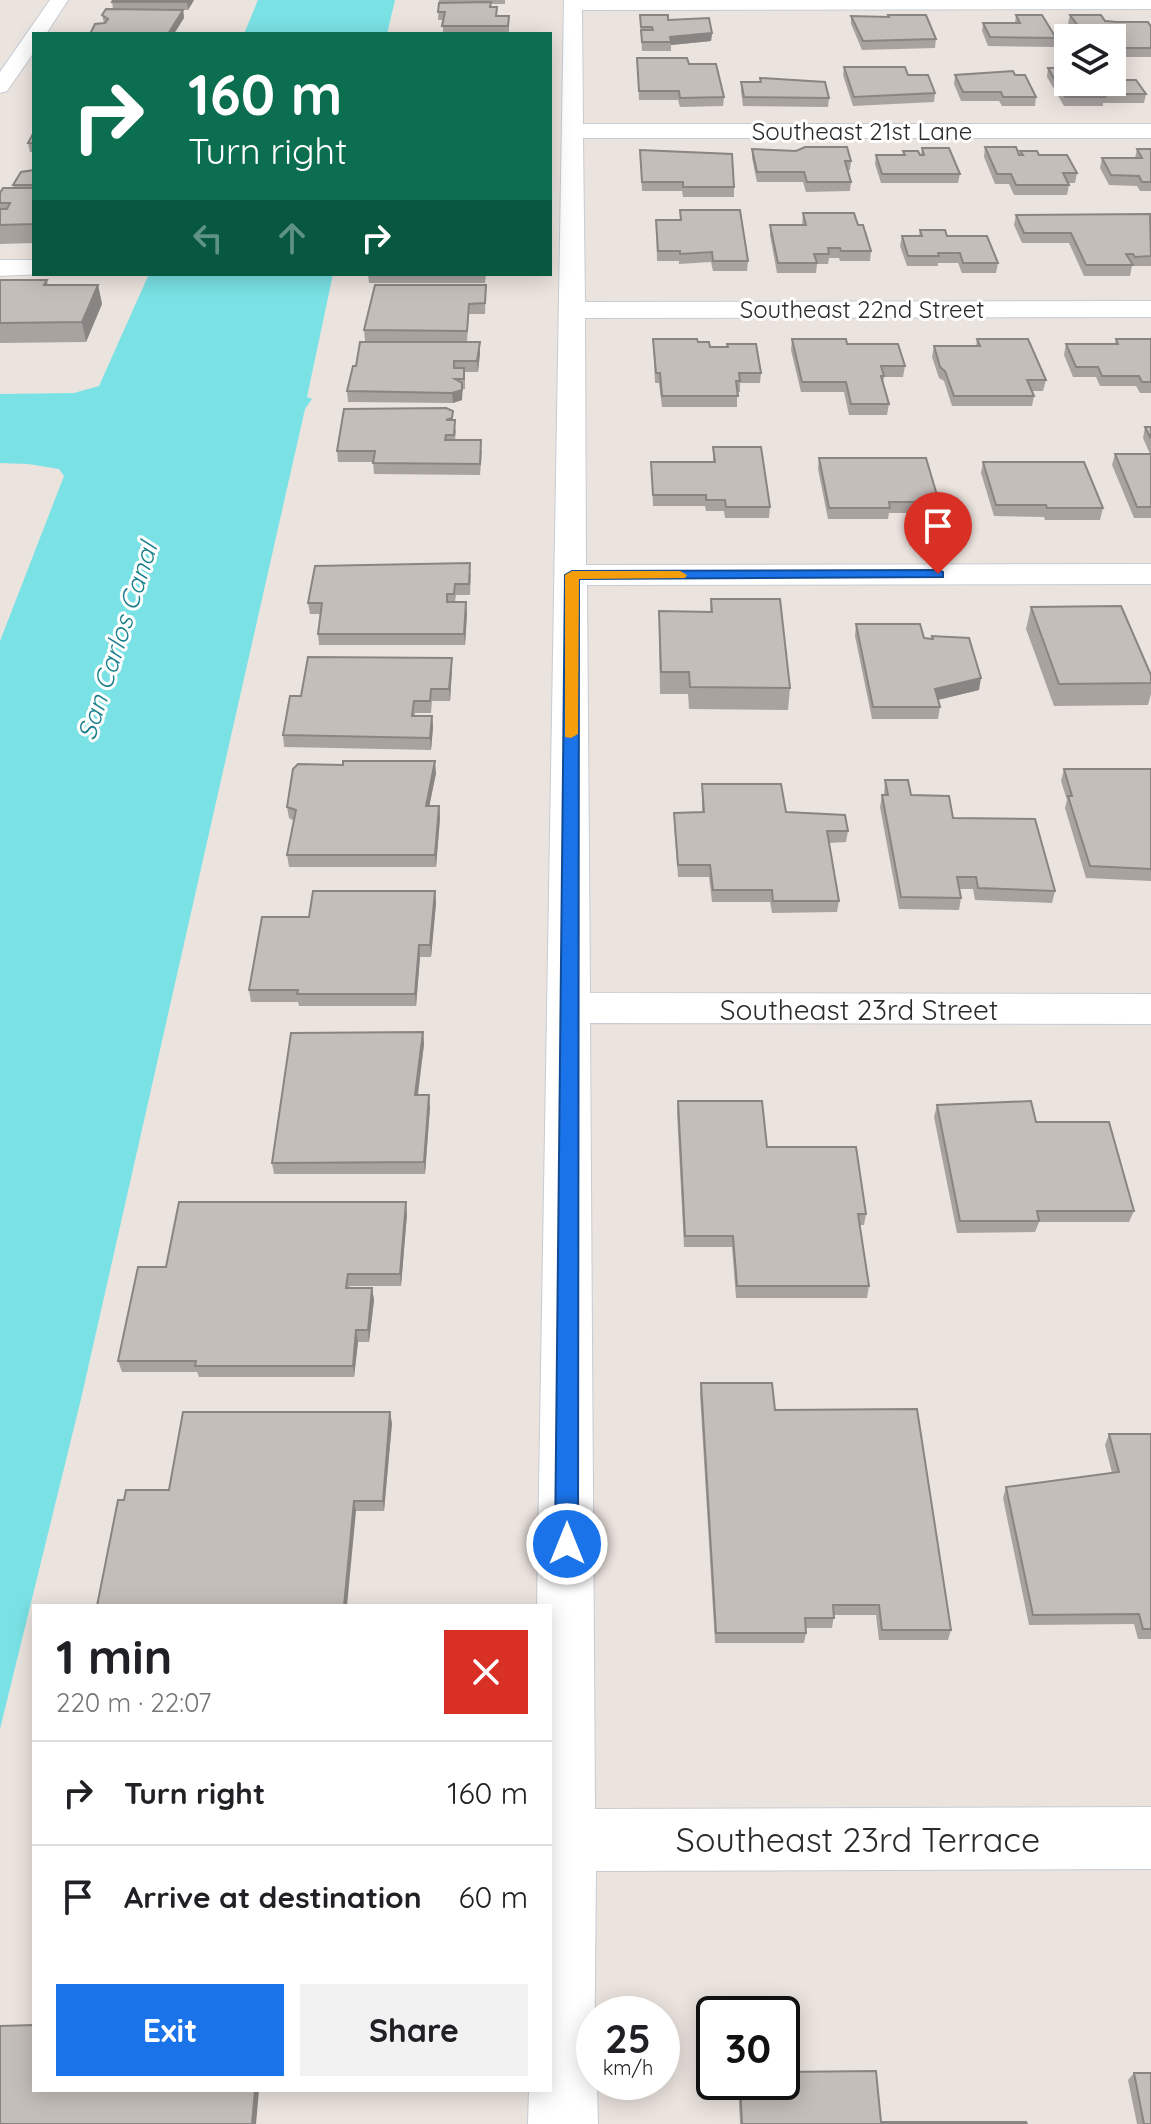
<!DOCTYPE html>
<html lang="en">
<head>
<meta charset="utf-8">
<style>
  body { margin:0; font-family:Quicksand,sans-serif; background:#f2f2f2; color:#202124; height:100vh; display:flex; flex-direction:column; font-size:30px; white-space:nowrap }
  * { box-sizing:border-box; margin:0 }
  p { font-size:26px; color:#757577 }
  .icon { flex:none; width:44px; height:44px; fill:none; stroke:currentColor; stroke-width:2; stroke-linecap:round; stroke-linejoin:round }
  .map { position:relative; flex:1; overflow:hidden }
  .side { position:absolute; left:32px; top:1604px; width:520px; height:488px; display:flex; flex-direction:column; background:#fff; border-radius:0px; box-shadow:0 4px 20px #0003 }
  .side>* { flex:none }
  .banner { position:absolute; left:32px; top:32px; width:520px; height:244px; border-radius:0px; box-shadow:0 4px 20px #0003; background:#0b6e4f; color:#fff; overflow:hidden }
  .fabs { position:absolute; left:1054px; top:24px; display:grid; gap:16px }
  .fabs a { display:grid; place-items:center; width:72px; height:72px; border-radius:0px; background:#fff; box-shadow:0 4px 20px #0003; font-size:40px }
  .speed { position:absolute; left:576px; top:1996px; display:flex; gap:16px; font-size:40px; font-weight:700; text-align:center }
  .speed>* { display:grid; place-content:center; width:104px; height:104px; border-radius:50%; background:#fff; box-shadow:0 4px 20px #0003; line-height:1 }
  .speed small { font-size:20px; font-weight:400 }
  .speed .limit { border:4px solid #111; border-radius:12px; background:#fff; color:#111 }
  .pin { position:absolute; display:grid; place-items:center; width:68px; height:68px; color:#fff; margin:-82px -34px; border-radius:50% 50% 50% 0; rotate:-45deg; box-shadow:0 0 8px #0007 }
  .pin .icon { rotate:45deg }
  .me { position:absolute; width:88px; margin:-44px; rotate:0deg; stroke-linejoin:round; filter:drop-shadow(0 0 6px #0008) }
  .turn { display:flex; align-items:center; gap:28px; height:168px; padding:0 24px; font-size:36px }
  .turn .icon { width:104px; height:104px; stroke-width:2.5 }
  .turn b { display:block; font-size:56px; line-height:68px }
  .lanes { display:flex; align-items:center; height:76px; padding:0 24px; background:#0003; justify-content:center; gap:40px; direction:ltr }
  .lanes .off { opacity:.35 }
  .round { display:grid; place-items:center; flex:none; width:84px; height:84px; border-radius:0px; background:#f2f2f2 }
  .summary { display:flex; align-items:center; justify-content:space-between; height:136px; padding:0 24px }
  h1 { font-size:48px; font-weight:800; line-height:60px }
  .cta { display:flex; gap:16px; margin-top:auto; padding:16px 24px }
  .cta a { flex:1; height:92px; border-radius:0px; background:#1a73e8; color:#fff; font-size:32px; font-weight:800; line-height:92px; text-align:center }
  .cta a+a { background:#f2f2f2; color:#202124 }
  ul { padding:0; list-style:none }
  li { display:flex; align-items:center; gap:24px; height:104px; padding:0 24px; border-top:2px solid #e0e0e0 }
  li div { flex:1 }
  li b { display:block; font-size:30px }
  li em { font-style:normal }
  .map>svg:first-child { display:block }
</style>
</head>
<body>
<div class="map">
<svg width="1151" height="2124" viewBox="0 0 1151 2124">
  <rect width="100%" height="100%" fill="#ebe3de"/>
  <g fill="#7ae2e5">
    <polygon points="258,0 395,0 387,34 244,34"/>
    <polygon points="149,274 333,274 307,397 312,399 305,409 81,1399 0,1729 0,641 64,476 59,469 28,464 0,463 0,394 74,393 99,386"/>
  </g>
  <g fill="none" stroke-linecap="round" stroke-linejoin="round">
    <defs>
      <g id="minor">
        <polygon points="50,0 68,0 46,34 34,34 34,52 7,91 0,93 0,72"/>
        <polygon points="564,0 1151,0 1151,9 582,10 583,124 1151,124 1151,138 583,138 585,302 1151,301 1151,317 585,318 586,565 1151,564 1151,584 587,585 590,993 1151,994 1151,1024 590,1023 595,1809 1151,1807 1151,1869 596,1871 594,2082 597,2082 598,2124 528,2124 529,2090 550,2090 550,1606 537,1606"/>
        <polygon points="0,260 34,260 34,274 40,274 0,276"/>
      </g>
    </defs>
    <use href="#minor" stroke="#c6ccd3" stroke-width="2"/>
    <use href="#minor" fill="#fff" fill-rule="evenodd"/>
  </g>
  <g fill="#a9a3a0">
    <polygon points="113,0 194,0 188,10 183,10 184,18 104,23 102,15 113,9 112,2"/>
    <polygon points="439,0 505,0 505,4 491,4 491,7 497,16 509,16 509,34 443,34 443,20 438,20"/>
    <polygon points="640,15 668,20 712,33 711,41 671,45 671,51 642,51"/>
    <polygon points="888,15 936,39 935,48 862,50 851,24 851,16 887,17"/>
    <polygon points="1016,15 1056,38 1054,47 988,46 982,31 983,23 1015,23"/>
    <polygon points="1070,15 1151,27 1151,57 1112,57 1112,38 1079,38 1068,23"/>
    <polygon points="637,58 689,64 724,97 723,106 680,107 678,100 639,100"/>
    <polygon points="844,67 908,75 935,93 934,102 853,106 843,75"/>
    <polygon points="1048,68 1118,80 1146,94 1144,103 1103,103 1103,106 1064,106 1047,77"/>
    <polygon points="955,75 1015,75 1036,97 1035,106 1002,106 999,101 961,101 954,84"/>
    <polygon points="760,78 829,98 828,107 743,106 741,91 741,82 760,82"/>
    <polygon points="34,132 34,152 30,152 28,143"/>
    <polygon points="985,147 1019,155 1020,151 1039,155 1077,173 1075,183 1068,183 1069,185 1067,195 1014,195 1009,184 995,184 984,157"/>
    <polygon points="922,148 960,174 958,183 881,183 875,164 876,155 903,155 903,151 921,155"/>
    <polygon points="752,149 851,161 850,170 848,170 851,182 850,191 806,192 803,182 757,182 752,158"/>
    <polygon points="1137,149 1151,149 1151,191 1140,191 1137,186 1109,185 1100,168 1102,158 1135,158"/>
    <polygon points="640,150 734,187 734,197 683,197 682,191 642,191"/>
    <polygon points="34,170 34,243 0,244 0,193 14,188 13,185"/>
    <polygon points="680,210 748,261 747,271 713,271 711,262 679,264 679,261 657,261 656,220 680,220"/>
    <polygon points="803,213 858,225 871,251 870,261 840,261 839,258 829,258 828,264 817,264 816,273 777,273 770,235 770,225 802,225"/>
    <polygon points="1016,215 1151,215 1151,266 1132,266 1130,276 1084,276 1069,243 1022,243 1014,225"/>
    <polygon points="920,230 947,236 998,263 996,273 962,273 958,263 938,263 938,266 907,266 900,246 902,236 919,236"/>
    <polygon points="368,274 486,274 485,283 369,283"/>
    <polygon points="0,280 47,280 48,285 98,285 102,304 86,342 0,343"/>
    <polygon points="486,285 485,314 469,314 467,342 365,341 364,330"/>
    <polygon points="653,339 698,342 710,347 761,373 760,383 740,383 740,392 737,392 737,407 662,407 659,383 655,383"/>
    <polygon points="792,339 847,344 905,366 903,377 884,377 883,383 889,404 887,415 849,415 844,392 801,392 791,350"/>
    <polygon points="977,339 1046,380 1043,391 1032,391 1034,396 1032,406 952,406 944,381 939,378 932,357 934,346 976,346"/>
    <polygon points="1116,339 1151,339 1151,393 1140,393 1136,386 1100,386 1096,377 1073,377 1064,355 1066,344 1115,344"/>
    <polygon points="480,353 478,372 465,372 465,389 463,389 462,400 453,403 348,402 347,391"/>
    <polygon points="453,420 456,431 455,440 482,451 480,475 374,474 373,462 338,462 337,451"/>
    <polygon points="1145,427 1151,427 1151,518 1134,518 1112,465 1115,454 1150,454 1143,438"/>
    <polygon points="713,447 770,507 769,518 725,518 724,511 706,511 705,506 653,506 651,462 713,462"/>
    <polygon points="819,458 939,502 937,513 889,513 888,519 828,519 818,469"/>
    <polygon points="983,462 1103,508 1100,520 1045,520 1044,517 994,516 981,473"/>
    <polygon points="471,574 470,595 456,595 455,602 467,613 465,645 319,645 318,634 321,614 310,614 308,603"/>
    <polygon points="711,599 790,688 788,710 689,709 688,694 660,694 659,633 659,611 710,612"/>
    <polygon points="1031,607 1151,675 1151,694 1148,705 1054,706 1026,629"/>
    <polygon points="856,624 924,638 931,639 932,636 979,690 938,700 940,707 938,719 872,719 855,636"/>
    <polygon points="452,669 450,701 432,701 431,713 415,713 415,716 432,716 433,727 431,750 284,747 283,735 301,696"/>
    <polygon points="1064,769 1151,769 1151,881 1086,878 1065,808 1067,800 1061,781"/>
    <polygon points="436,773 429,806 439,806 440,818 436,867 289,867 287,855 294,821 289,818 287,807"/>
    <polygon points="885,780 953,818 1055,891 1052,903 975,900 973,889 959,889 961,898 959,910 899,909 880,807 882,795 884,795"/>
    <polygon points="702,784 786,812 848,831 846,842 829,843 839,901 837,912 772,913 770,902 712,902 709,877 678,877 674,824 674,813 702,812"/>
    <polygon points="435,891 436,903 431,957 420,957 416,1006 299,1006 298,1002 251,1002 249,990 309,917"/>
    <polygon points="423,1032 424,1044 418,1095 430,1107 425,1174 274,1174 272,1163"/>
    <polygon points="678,1101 767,1147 866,1214 864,1225 860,1225 869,1286 867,1298 736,1298 732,1247 684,1247 677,1113"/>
    <polygon points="937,1105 1036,1122 1134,1211 1129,1222 1039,1222 1035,1232 957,1233 934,1117"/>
    <polygon points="407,1214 401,1286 350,1286 349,1288 372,1288 374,1300 369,1342 358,1342 354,1377 199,1377 197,1372 122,1372 118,1361 166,1267"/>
    <polygon points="701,1383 775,1410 951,1630 948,1640 879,1640 876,1615 834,1615 832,1628 806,1628 806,1633 804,1643 715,1643 700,1394"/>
    <polygon points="392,1423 384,1511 356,1511 124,1500 169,1490"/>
    <polygon points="1109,1434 1151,1434 1151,1639 1138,1639 1134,1624 1029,1625 1003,1498 1006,1487 1112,1473 1105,1445"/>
    <polygon points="1134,2073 1151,2124 1137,2124 1128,2080"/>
    <polygon points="738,2082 782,2082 881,2122 1027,2124 740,2124"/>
  </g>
  <g fill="#898582">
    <polygon points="188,0 194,0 188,10 187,2"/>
    <polygon points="183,10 184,18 174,34 168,34"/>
    <polygon points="712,33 711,41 671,45 670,37"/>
    <polygon points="98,285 102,304 86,342 82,322"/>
    <polygon points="480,342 480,353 478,372 477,361"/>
    <polygon points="462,383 462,400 453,403 452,393"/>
    <polygon points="466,602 467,613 465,645 464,634"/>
    <polygon points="452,658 452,669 450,701 449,689"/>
    <polygon points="981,678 979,690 933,701 935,689"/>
    <polygon points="432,716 433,727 431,750 430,738"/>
    <polygon points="435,761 436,773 427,818 426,806"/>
    <polygon points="439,806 440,818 436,867 435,855"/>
    <polygon points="435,891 436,903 431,957 430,945"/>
    <polygon points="419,945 420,957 416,1006 415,994"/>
    <polygon points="423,1032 424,1044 416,1107 415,1095"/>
    <polygon points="429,1095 430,1107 425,1174 424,1162"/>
    <polygon points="406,1202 407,1214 401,1286 400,1274"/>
    <polygon points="372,1288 374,1300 369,1342 368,1330"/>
    <polygon points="356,1330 358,1342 354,1377 353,1366"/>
    <polygon points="390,1412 392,1423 384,1511 383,1501"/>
    <polygon points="354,1501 356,1511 347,1606 344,1606"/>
    <polygon points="255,2090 259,2090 256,2124 252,2124"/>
  </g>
  <g fill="#c4beba" stroke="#898582" stroke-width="2">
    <polygon points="113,0 188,0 187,2 112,2"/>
    <polygon points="491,2 490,7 497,7 496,16 509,16 508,26 442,26 445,12 438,12 439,3"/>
    <polygon points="106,9 183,10 168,34 90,34 95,24 105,23 108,19 102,15"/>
    <polygon points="640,15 668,15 668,20 709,18 712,33 670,37 671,42 642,42 641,30 653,30 652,27 641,27"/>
    <polygon points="888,15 926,15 936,39 863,41 851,16 889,17"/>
    <polygon points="1016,15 1042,15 1056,38 990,37 983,23 1020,23"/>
    <polygon points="1070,15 1101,15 1105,21 1116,22 1148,22 1151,27 1151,48 1112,48 1112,38 1087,38"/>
    <polygon points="450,33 504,33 450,34"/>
    <polygon points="637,58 687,58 689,64 716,64 724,97 680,98 679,91 639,91"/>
    <polygon points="844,67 905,67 908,75 928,75 935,93 854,97"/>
    <polygon points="1048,68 1068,68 1068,82 1112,82 1112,74 1114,74 1118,80 1136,80 1146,94 1103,94 1105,97 1065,97"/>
    <polygon points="1013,71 1015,75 1025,75 1036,97 1003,97 1001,92 963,92 955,75"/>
    <polygon points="760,78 825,82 829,98 744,97 741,82 761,82"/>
    <polygon points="34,132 34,143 28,143"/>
    <polygon points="805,147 847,147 851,161 845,161 851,182 807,182 804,172 757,172 752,149 796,151"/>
    <polygon points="985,147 1016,147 1019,155 1023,155 1020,151 1037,151 1039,155 1067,155 1077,173 1063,173 1069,185 1016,185 1011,174 997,174"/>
    <polygon points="922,148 949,148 960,174 882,174 876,155 905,155 903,151 918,151 920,155 924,155"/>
    <polygon points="1137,149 1151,149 1151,182 1142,182 1139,176 1111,175 1102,158 1142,158"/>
    <polygon points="640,150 732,154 734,187 683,187 683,182 642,182"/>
    <polygon points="34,170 34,185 13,185 21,172"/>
    <polygon points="3,188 34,188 34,224 0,225 0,209 7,209 10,203 0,203 0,193"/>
    <polygon points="680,210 740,210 748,261 713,261 712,252 680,254 680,251 658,251 656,220 681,220"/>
    <polygon points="803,213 854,213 858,225 863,225 871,251 841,251 840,248 828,248 829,254 814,254 817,263 778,263 770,225 806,225"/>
    <polygon points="1150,214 1151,256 1135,257 1133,254 1126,254 1133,265 1086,265 1071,233 1024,233 1016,215"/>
    <polygon points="920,230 945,230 947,236 987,236 998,263 963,263 960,253 938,253 939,256 908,256 902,236 922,236"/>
    <polygon points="0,280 47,280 44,285 98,285 82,322 0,323"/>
    <polygon points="375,285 486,285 485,303 469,304 467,331 364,330"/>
    <polygon points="653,339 697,339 698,342 709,342 710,347 728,347 727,344 756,344 761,373 739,373 740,381 736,381 738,396 662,396 660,373 656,373"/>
    <polygon points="792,339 846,339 847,344 898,344 905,366 881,366 884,376 881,376 889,404 851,404 846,382 802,382"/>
    <polygon points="977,339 1028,339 1046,380 1027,380 1034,396 954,396 945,371 940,367 934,346 980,346"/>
    <polygon points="1116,339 1151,339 1151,382 1142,382 1139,376 1102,376 1098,367 1076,367 1066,344 1118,344"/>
    <polygon points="360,342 480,342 477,361 454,361 454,368 464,368 464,379 455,379 462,383 462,390 452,393 347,391 353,366 356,366"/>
    <polygon points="446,408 453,411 452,418 446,420 455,420 454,435 446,435 445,440 481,440 480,464 373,463 375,451 337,451 344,409"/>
    <polygon points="1145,427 1151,427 1151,439"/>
    <polygon points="713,447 761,447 770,507 726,507 725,500 706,500 706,495 653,495 651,462 715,462"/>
    <polygon points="1115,454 1151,454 1151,507 1137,507"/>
    <polygon points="819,458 926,458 939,502 889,502 890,508 829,508"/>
    <polygon points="983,462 1084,462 1103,508 1047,508 1046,505 996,505"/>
    <polygon points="470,563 469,584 455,584 454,594 447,594 447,602 466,602 464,634 318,634 322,603 308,603 315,566"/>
    <polygon points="711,599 780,599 790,688 690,687 689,672 661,672 659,611 712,612"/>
    <polygon points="1121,606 1151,675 1151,683 1059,684 1031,607"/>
    <polygon points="856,624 920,624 924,638 933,639 932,636 969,638 981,678 935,689 940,707 873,707"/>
    <polygon points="308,657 452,658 449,689 431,689 430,701 414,701 412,716 432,716 430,738 283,735 290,696 301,696"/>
    <polygon points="343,761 435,761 426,806 439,806 435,855 287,855 296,810 287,807 293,769 298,764 343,765"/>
    <polygon points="1064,769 1151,769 1151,869 1090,866 1068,796 1072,796"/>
    <polygon points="885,780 908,780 911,795 949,796 953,818 1035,819 1055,891 978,888 976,877 957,877 961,898 901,897 882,795 888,795"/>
    <polygon points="702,784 781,784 786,812 845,815 848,831 827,831 839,901 773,901 772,890 713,890 710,865 678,865 674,813 704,812"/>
    <polygon points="313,891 435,891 430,945 419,945 415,994 297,994 298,990 249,990 262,917 309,917"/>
    <polygon points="423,1032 415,1095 429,1095 424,1162 272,1163 291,1033"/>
    <polygon points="678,1101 762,1101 767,1147 856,1147 866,1214 858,1214 869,1286 737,1286 733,1236 685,1236"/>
    <polygon points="1031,1101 1036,1122 1109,1122 1134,1211 1037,1211 1039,1221 960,1221 937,1105"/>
    <polygon points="179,1202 406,1202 400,1274 348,1274 346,1288 372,1288 368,1330 356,1330 353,1366 195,1366 196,1361 118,1361 138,1267 166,1267"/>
    <polygon points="701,1383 772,1383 775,1410 917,1409 951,1630 882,1630 879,1605 833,1605 834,1618 805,1618 806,1633 716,1633"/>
    <polygon points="183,1412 390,1412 383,1501 354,1501 344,1606 97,1606 118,1500 124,1500 126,1490 169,1490"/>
    <polygon points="1109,1434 1151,1434 1151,1629 1143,1629 1139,1614 1033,1615 1006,1487 1119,1472"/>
    <polygon points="34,2025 34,2090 255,2090 252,2124 0,2124 0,2026"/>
    <polygon points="876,2071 881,2122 1026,2122 1027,2124 742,2124 740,2082 782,2082 782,2072"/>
    <polygon points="1134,2073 1151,2073 1151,2124 1144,2124"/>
  </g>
  <polygon fill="#1a73e8" stroke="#114b97" stroke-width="2" points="938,570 943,572 943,577 579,579 578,1544 575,1551 567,1555 558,1551 555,1544 565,575 572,571"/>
  <polygon fill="#f59e0b" points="680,571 687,575 685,578 579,579 578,734 571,738 565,737 565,575 572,571"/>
  <g text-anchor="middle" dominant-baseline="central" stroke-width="6" stroke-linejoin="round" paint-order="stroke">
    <g font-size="24" fill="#2b2b2b" stroke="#fff">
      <text x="862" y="131">Southeast 21st Lane</text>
      <text x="862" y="309">Southeast 22nd Street</text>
    </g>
    <g font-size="26" font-style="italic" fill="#197f8b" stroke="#fff">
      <text transform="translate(117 641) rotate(-72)">San Carlos Canal</text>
    </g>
    <g font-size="28" fill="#2b2b2b" stroke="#fff">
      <text x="859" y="1009">Southeast 23rd Street</text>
    </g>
    <g font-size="34" fill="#2b2b2b" stroke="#fff">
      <text x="858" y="1839">Southeast 23rd Terrace</text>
    </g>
  </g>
</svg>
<div class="fabs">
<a><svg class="icon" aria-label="layers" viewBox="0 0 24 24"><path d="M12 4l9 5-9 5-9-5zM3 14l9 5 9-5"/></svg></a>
</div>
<div class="speed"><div>25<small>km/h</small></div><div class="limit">30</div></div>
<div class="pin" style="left:938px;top:574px;background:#d93025"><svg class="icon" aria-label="arrive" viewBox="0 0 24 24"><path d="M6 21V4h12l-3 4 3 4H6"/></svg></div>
<svg class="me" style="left:567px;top:1544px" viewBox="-20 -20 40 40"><circle r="17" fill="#1a73e8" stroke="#fff" stroke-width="3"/><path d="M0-11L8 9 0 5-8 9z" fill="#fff"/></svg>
<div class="banner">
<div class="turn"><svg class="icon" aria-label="right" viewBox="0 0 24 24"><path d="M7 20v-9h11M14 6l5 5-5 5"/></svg><div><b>160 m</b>Turn right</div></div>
<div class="lanes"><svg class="icon off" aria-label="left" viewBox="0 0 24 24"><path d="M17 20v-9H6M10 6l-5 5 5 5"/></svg><svg class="icon off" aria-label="ahead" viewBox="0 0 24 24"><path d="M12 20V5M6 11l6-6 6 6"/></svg><svg class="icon" aria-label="right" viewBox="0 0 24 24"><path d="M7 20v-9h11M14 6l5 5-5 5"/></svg></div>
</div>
<section class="side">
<div class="summary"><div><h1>1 min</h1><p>220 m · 22:07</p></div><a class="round" style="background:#d93025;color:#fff"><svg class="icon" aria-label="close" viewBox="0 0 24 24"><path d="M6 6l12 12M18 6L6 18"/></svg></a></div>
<ul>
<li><svg class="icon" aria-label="right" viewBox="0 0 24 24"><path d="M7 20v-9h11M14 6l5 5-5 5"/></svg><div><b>Turn right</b></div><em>160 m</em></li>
<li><svg class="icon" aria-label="arrive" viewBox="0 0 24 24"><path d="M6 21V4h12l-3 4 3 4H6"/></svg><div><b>Arrive at destination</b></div><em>60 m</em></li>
</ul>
<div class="cta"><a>Exit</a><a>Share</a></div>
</section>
</div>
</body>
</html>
